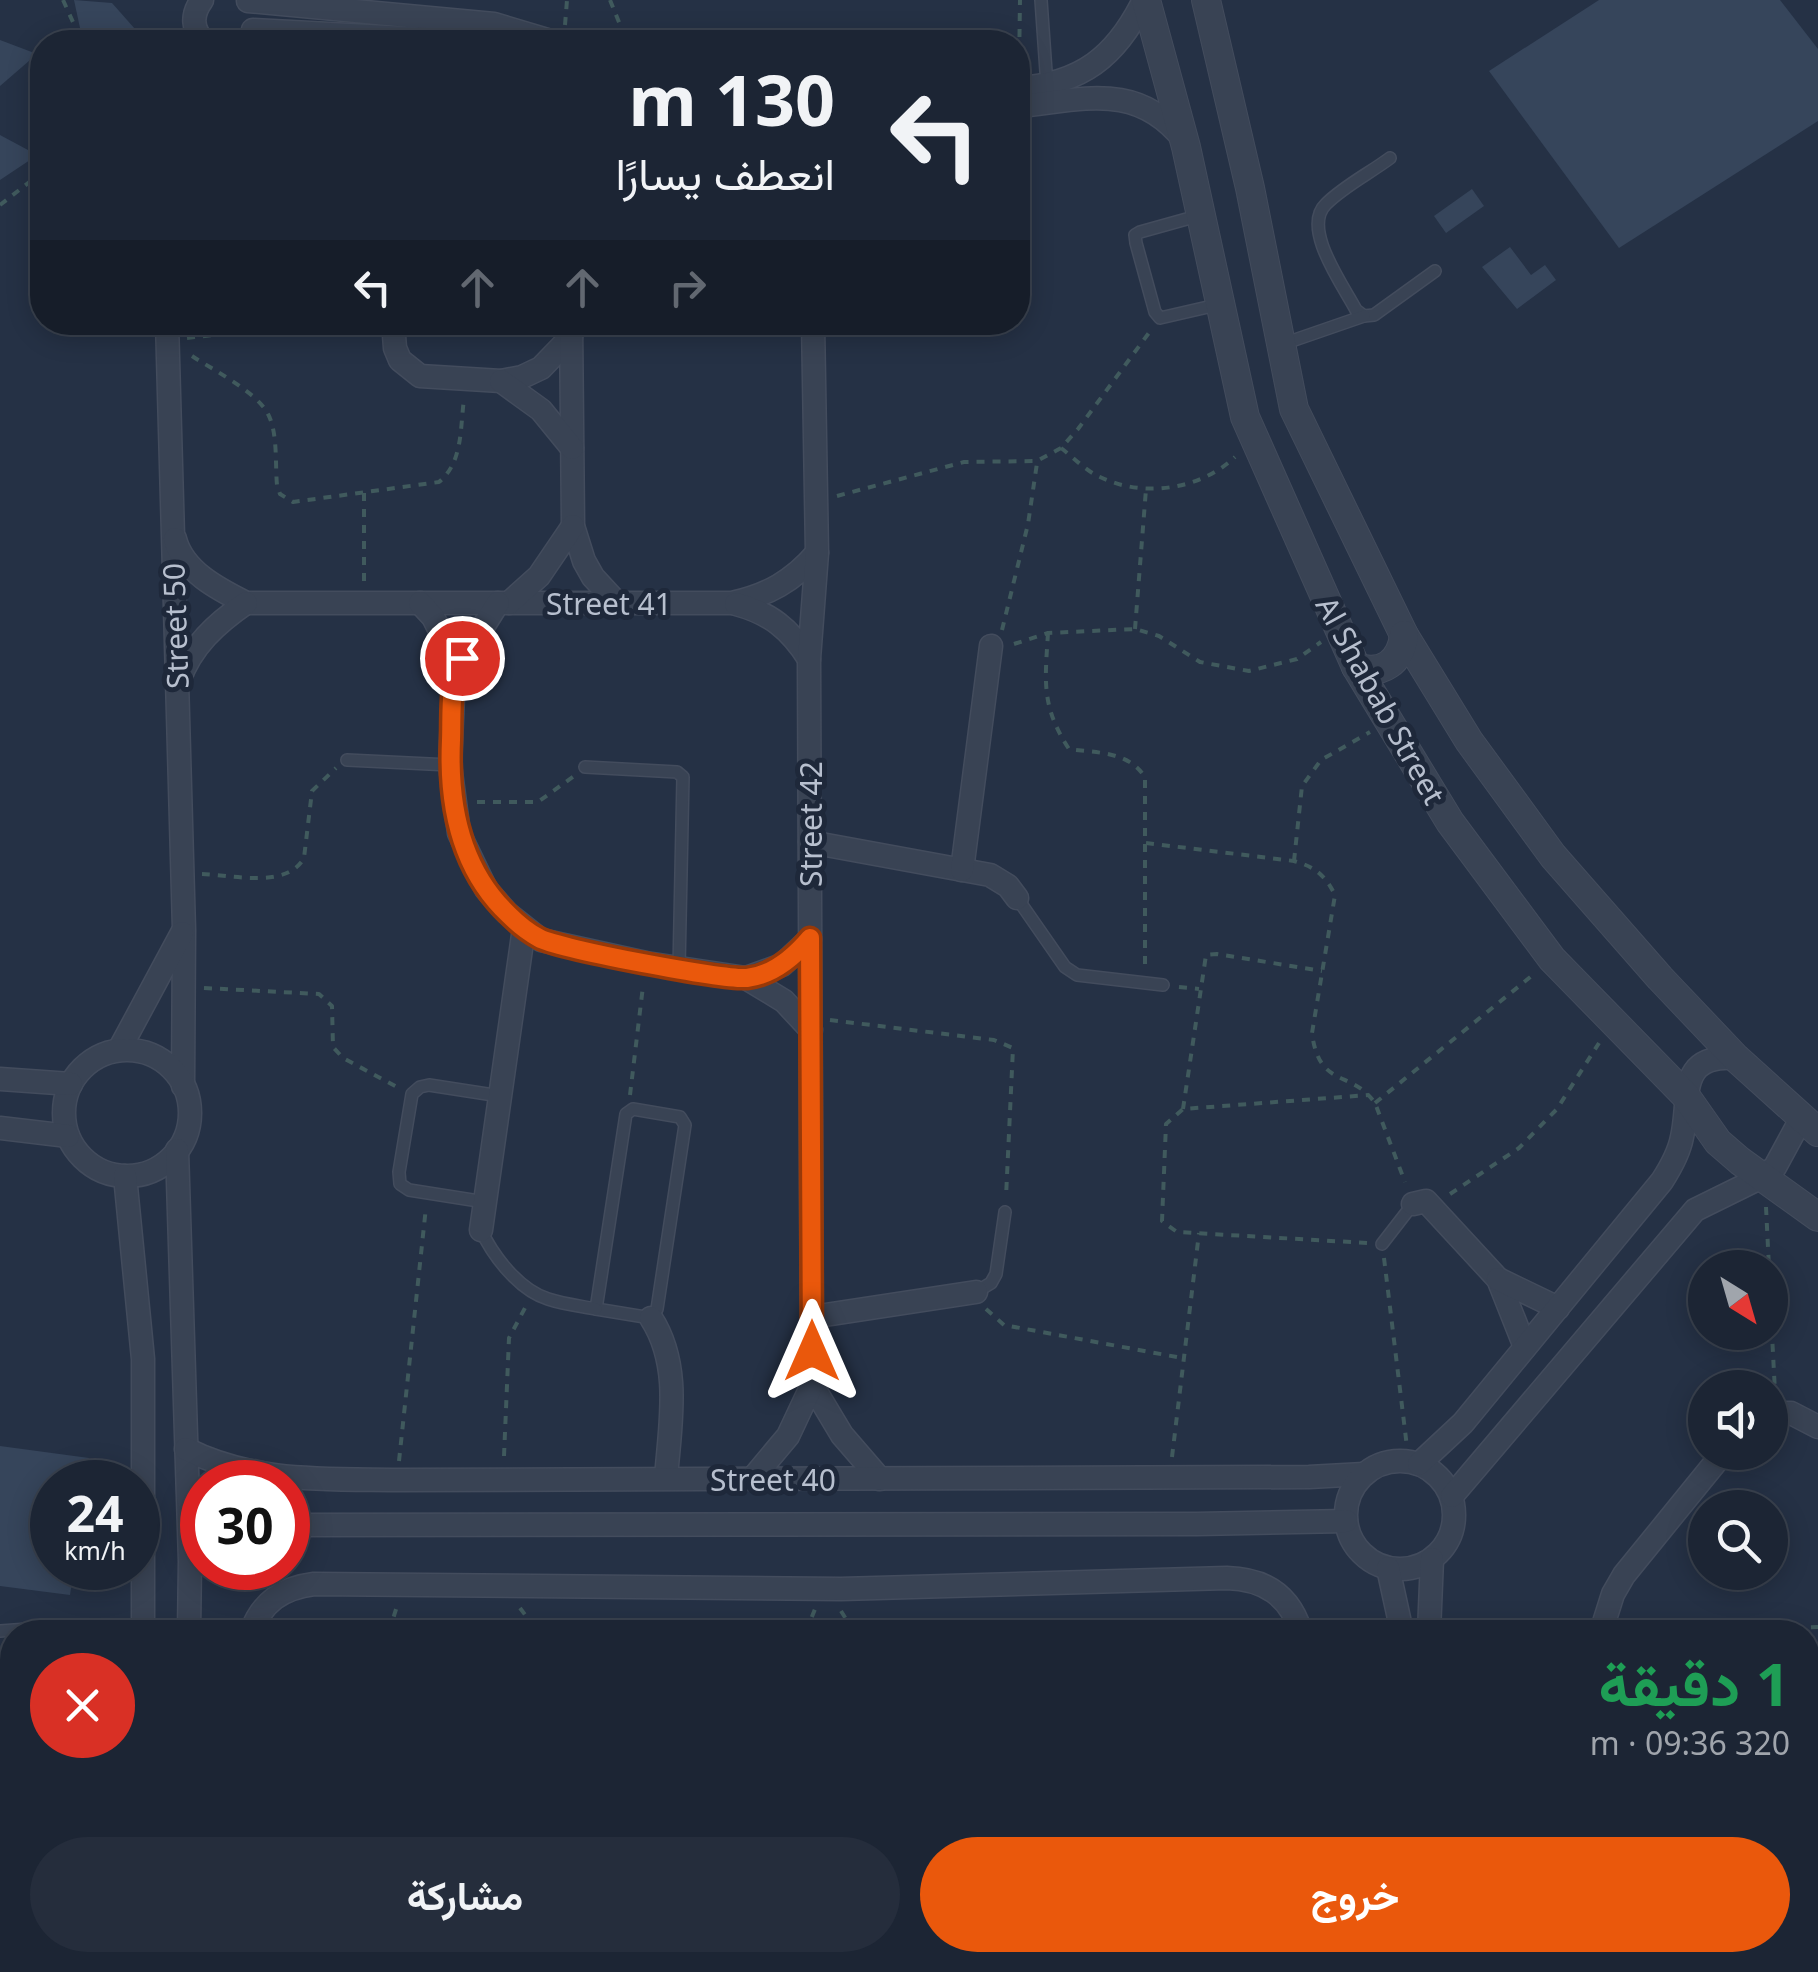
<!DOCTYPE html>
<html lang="ar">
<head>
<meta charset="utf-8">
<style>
  body { margin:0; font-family:"Noto Sans",Vazirmatn,sans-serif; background:#252d3c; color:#f1f3f6; direction:rtl; height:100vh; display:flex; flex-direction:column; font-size:38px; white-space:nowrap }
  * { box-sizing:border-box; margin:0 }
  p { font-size:32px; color:#a0a5ac }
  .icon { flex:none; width:55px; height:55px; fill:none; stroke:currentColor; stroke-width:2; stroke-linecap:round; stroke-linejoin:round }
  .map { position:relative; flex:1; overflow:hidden; direction:ltr }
  .panel { position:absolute; left:0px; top:1620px; width:1820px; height:352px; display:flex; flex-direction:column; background:#1c2534; border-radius:40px 40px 0 0; box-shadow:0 5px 25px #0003,0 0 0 2px #3a424f; direction:rtl }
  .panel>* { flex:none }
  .banner { position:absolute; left:30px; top:30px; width:1000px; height:305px; border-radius:40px; box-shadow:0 5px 25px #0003,0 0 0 2px #3a424f; direction:rtl; background:#1c2534; color:#f1f3f6; overflow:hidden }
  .needle { width:65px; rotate:143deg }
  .tools { position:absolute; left:1688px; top:1250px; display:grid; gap:20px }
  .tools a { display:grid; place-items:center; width:100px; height:100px; border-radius:50%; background:#1c2534; box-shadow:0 5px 25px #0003,0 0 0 2px #3a424f; font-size:50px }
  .speed { position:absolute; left:30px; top:1460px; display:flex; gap:20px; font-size:50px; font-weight:700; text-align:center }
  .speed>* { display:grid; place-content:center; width:130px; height:130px; border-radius:50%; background:#1c2534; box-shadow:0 5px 25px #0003,0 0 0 2px #3a424f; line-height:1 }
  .speed small { font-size:25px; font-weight:400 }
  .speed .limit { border:15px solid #d22; background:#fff; color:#111 }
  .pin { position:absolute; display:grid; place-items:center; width:85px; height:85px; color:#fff; margin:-42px; border:5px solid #fff; border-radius:50%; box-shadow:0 2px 10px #0007 }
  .me { position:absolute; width:110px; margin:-55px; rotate:0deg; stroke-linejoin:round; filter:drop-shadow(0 0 8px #0008) }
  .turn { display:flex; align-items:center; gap:35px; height:210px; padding:0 30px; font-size:45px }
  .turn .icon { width:130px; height:130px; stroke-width:2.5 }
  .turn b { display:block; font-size:70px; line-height:85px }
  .lanes { display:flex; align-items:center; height:95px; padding:0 30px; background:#0003; justify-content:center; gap:50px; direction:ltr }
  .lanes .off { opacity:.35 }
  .round { display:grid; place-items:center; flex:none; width:105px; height:105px; border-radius:52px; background:#252d3c }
  .head { display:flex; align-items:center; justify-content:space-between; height:170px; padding:0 30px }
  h1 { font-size:60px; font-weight:700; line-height:75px; color:#1e9e55 }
  .action { display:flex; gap:20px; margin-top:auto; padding:20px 30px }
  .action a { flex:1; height:115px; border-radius:60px; background:#ea580c; color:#fff; font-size:40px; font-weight:700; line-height:115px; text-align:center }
  .action a+a { background:#252d3c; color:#f1f3f6 }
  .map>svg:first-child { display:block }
</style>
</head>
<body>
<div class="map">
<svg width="1818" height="1972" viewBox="0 0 1818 1972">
  <rect width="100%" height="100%" fill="#253145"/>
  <g fill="#36455b">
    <polygon points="74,0 112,3 135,29 135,42 92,42 80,28"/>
    <polygon points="1599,0 1780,0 1818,49 1818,121 1619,248 1489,71"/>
    <polygon points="0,40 37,54 0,86"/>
    <polygon points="0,135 28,150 42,152 0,180"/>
    <polygon points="1472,189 1484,206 1446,233 1434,216"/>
    <polygon points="1510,247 1531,275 1545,265 1556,280 1517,309 1482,267"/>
    <polygon points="0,1446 89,1458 85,1482 52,1482 52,1568 74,1568 70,1595 0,1586"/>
  </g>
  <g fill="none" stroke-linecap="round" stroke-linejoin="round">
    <defs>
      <g id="service">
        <polyline points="1041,0 1047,86"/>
        <path d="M1390,158C1370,173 1344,186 1326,204C1301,228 1343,285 1356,310L1364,316L1374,315L1435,271"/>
        <polyline points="1201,215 1140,232 1135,235 1136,243 1155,312 1160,318 1221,304"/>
        <polyline points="1283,344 1364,316"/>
        <polyline points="347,760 450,765"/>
        <polyline points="585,767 677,772 683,777 679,968"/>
        <polyline points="1017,898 1065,967 1077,975 1163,985"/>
        <polygon points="633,1109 680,1117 685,1125 657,1309 651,1318 596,1309 626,1114"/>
        <polyline points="485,1202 409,1190 400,1184 399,1172 412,1094 420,1087 429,1085 500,1096"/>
        <path d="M481,1230C493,1256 519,1290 548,1299C563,1304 580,1306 596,1309"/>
        <polyline points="1382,1244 1413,1204"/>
        <polyline points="976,1292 991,1283 996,1274 1005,1212"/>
        <polyline points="0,1631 69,1626 84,1632"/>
        <polyline points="0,1666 12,1668"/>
      </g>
      <g id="minor">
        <path d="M202,0C191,15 192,29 204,42"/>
        <polyline points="248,1 494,24 554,42"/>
        <polyline points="253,30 483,42"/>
        <path d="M1018,88C1081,84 1116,57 1144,0"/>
        <path d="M1018,106C1083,100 1137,81 1184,140"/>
        <polyline points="167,322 184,930 183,1086"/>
        <polyline points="393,322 395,348 400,360 420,376 501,381 522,377 541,368 571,337"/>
        <polyline points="571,322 573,526 584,561 593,577 617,603"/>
        <polyline points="501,381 541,410 572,448"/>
        <path d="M175,539C183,571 218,589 246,603H732C768,595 793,581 817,553"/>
        <polyline points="420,603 433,617 451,653 454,673 450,765 459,833 486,889 507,913 541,940 646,963 746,978 784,1001 811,1030"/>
        <polyline points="509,603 539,576 573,526"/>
        <path d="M736,604C770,613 790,629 809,659"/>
        <polyline points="454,673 498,603"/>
        <path d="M179,681C191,646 217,623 246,603"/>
        <polyline points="810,842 990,875 1008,886 1017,898"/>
        <polyline points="962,870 991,646"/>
        <polyline points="746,978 782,965 810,939"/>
        <polyline points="119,1050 182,933"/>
        <circle cx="127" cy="1113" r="63"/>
        <polyline points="0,1079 71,1084"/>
        <polyline points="0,1128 68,1136"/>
        <polyline points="177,1150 190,1562 189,1632"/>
        <polyline points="125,1176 143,1359 143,1632"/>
        <polyline points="1413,1204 1426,1201 1498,1279 1525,1347"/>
        <polyline points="481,1230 524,928"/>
        <polyline points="1498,1279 1558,1308"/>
        <polyline points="812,1317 976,1292"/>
        <path d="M651,1318C682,1366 670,1424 666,1478"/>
        <polyline points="812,1385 842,1435 880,1479"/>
        <polyline points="1770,1413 1791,1413 1818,1427"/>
        <path d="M186,1449C253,1483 324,1479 397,1480L1309,1477L1364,1474"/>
        <circle cx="1400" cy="1515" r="54"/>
        <path d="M1419,1464L1463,1423L1662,1181C1671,1167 1679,1153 1682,1137C1691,1098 1676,1054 1736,1058"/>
        <polyline points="752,1479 788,1436 812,1385 809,659 817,553 813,322"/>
        <polyline points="1452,1496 1695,1210 1764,1176 1775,1167 1801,1119"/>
        <polyline points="288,1525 1197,1524 1346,1521"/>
        <polyline points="1388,1568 1402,1632"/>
        <path d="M251,1632C262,1602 282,1588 314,1584L841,1589L1227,1578C1265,1579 1290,1596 1301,1632"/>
        <polyline points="1429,1632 1432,1559"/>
        <polyline points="1601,1632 1613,1594 1624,1575 1724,1452"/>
        <polyline points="145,1960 145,1972"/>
        <polyline points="194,1960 194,1972"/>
        <polyline points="1262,1960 1262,1972"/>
        <polyline points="1408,1960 1408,1972"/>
        <polyline points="1436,1960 1436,1972"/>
        <polyline points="1602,1960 1602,1972"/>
        <polyline points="262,1972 267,1960"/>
        <polyline points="939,1972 943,1960"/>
      </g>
      <g id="tertiary">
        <polyline points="1146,0 1186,147 1245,417 1356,667 1450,822 1552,959 1685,1095 1718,1142 1740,1161 1818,1217"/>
        <polyline points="1206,0 1250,188 1294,409 1404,635 1469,741 1553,856 1660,978 1736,1058 1818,1132"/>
        <path d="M1356,667C1382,676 1401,662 1404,635"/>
      </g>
    </defs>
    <use href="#service" stroke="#434c5d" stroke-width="14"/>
    <use href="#minor" stroke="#434c5d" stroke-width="25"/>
    <use href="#tertiary" stroke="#434c5d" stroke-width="30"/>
    <g stroke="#405a5d" stroke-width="4" stroke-dasharray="8 8" stroke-linecap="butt">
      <polyline points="63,0 82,42"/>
      <polyline points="610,0 627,42"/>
      <polyline points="565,25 567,0"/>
      <polyline points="1019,69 1020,0"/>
      <polyline points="0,205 32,180 42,164"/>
      <polyline points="187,338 330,322"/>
      <path d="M192,356C213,370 257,392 268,414C278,433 275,464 277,485L280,494L293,502L439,482C463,462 460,429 464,399"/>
      <path d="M1061,448C1073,457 1086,471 1100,477C1143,498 1200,490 1235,457"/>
      <polyline points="364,493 364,583"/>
      <polyline points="837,496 964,462 1037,461 1061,448 1078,429 1151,330"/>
      <polyline points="1135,629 1146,489"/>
      <polyline points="1002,630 1028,524 1037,463"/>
      <path d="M1048,633C1045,682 1041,706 1069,749C1097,753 1128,751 1145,777V965"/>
      <polyline points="1014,644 1048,633 1135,629 1159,636 1200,662 1249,671 1297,659 1321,642"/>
      <polyline points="477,802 538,802 574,776"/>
      <path d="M1146,843L1294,861C1315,867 1325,875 1335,895L1312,1033C1319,1089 1351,1069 1375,1103L1405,1182"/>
      <polyline points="1294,861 1302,786 1321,760 1370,732"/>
      <path d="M202,874C232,875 287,889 304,858L312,791L336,768"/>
      <polyline points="1179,987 1199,989"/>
      <polyline points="204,988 319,994 332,1006 333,1047 343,1058 397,1087"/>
      <polyline points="830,1020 994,1040 1013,1048 1006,1197"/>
      <polyline points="630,1095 643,986"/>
      <polyline points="1375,1103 1534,974"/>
      <polyline points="1183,1109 1206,955 1217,954 1322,971"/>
      <polyline points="1450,1194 1519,1148 1557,1109 1599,1043"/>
      <polyline points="1766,1207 1769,1268"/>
      <polyline points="1367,1243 1177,1232 1162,1221 1166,1124 1183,1109 1369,1095"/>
      <polyline points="1384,1258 1407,1447"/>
      <polyline points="1770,1296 1775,1392"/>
      <polyline points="986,1309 1004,1325 1182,1358"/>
      <polyline points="504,1456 509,1338 526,1306"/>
      <polyline points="1172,1457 1199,1233"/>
      <polyline points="399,1461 426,1207"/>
      <polyline points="520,1608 538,1632"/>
      <polyline points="841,1611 854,1632"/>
      <polyline points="389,1632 397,1606"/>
      <polyline points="806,1632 815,1609"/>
      <polyline points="1667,1632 1818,1627"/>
      <polyline points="1808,1922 1818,1922"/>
      <polyline points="381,1960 381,1972"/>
    </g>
    <use href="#service" stroke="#394354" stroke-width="11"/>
    <use href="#minor" stroke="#394354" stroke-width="22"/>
    <use href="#tertiary" stroke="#394354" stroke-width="28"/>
  </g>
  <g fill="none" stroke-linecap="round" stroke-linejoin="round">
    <defs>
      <path id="route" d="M462,658C449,683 452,713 451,740C448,804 460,869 509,915C517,923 528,932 539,938C559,949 724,980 747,978C773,975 794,957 810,938L812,1351"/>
    </defs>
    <use href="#route" stroke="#983908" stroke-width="25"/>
    <use href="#route" stroke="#ea580c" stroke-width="18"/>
  </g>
  <g text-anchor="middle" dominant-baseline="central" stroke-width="10" stroke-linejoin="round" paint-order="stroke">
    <g font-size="30" fill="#b7bfce" stroke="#1e283a">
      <text x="609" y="603">Street 41</text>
      <text transform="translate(175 626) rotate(-92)">Street 50</text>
      <text transform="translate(1381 700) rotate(61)">Al Shabab Street</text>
      <text transform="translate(810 824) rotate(-90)">Street 42</text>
      <text x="773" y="1479">Street 40</text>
    </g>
  </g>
</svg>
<div class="tools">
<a><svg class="needle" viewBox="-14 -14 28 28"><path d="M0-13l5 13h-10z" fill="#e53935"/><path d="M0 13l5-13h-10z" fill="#a0a5ac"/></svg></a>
<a><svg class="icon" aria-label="sound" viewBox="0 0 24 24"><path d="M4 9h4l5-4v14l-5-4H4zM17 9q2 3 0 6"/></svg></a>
<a><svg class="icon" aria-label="search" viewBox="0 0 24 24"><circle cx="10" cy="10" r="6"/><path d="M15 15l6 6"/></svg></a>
</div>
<div class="speed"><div>24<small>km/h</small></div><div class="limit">30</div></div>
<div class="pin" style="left:462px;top:658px;background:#d93025"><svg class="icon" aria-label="arrive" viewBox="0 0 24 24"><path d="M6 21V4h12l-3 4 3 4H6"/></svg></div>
<svg class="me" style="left:812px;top:1351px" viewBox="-20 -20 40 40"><path d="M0-17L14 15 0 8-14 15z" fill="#ea580c" stroke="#fff" stroke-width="4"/></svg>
<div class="banner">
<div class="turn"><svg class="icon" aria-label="left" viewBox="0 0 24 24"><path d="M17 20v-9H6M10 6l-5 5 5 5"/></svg><div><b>130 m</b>انعطف يسارًا</div></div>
<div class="lanes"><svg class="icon" aria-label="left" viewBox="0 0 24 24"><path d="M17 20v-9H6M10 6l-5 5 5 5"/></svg><svg class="icon off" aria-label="ahead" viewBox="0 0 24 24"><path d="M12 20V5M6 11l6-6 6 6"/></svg><svg class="icon off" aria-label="ahead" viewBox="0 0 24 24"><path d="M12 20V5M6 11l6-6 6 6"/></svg><svg class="icon off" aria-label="right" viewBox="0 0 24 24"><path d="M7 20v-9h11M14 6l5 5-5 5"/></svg></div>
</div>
<section class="panel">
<div class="head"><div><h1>1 دقيقة</h1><p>320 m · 09:36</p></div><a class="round" style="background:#d93025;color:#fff"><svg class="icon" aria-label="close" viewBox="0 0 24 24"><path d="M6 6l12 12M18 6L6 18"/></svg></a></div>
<div class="action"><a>خروج</a><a>مشاركة</a></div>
</section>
</div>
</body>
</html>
